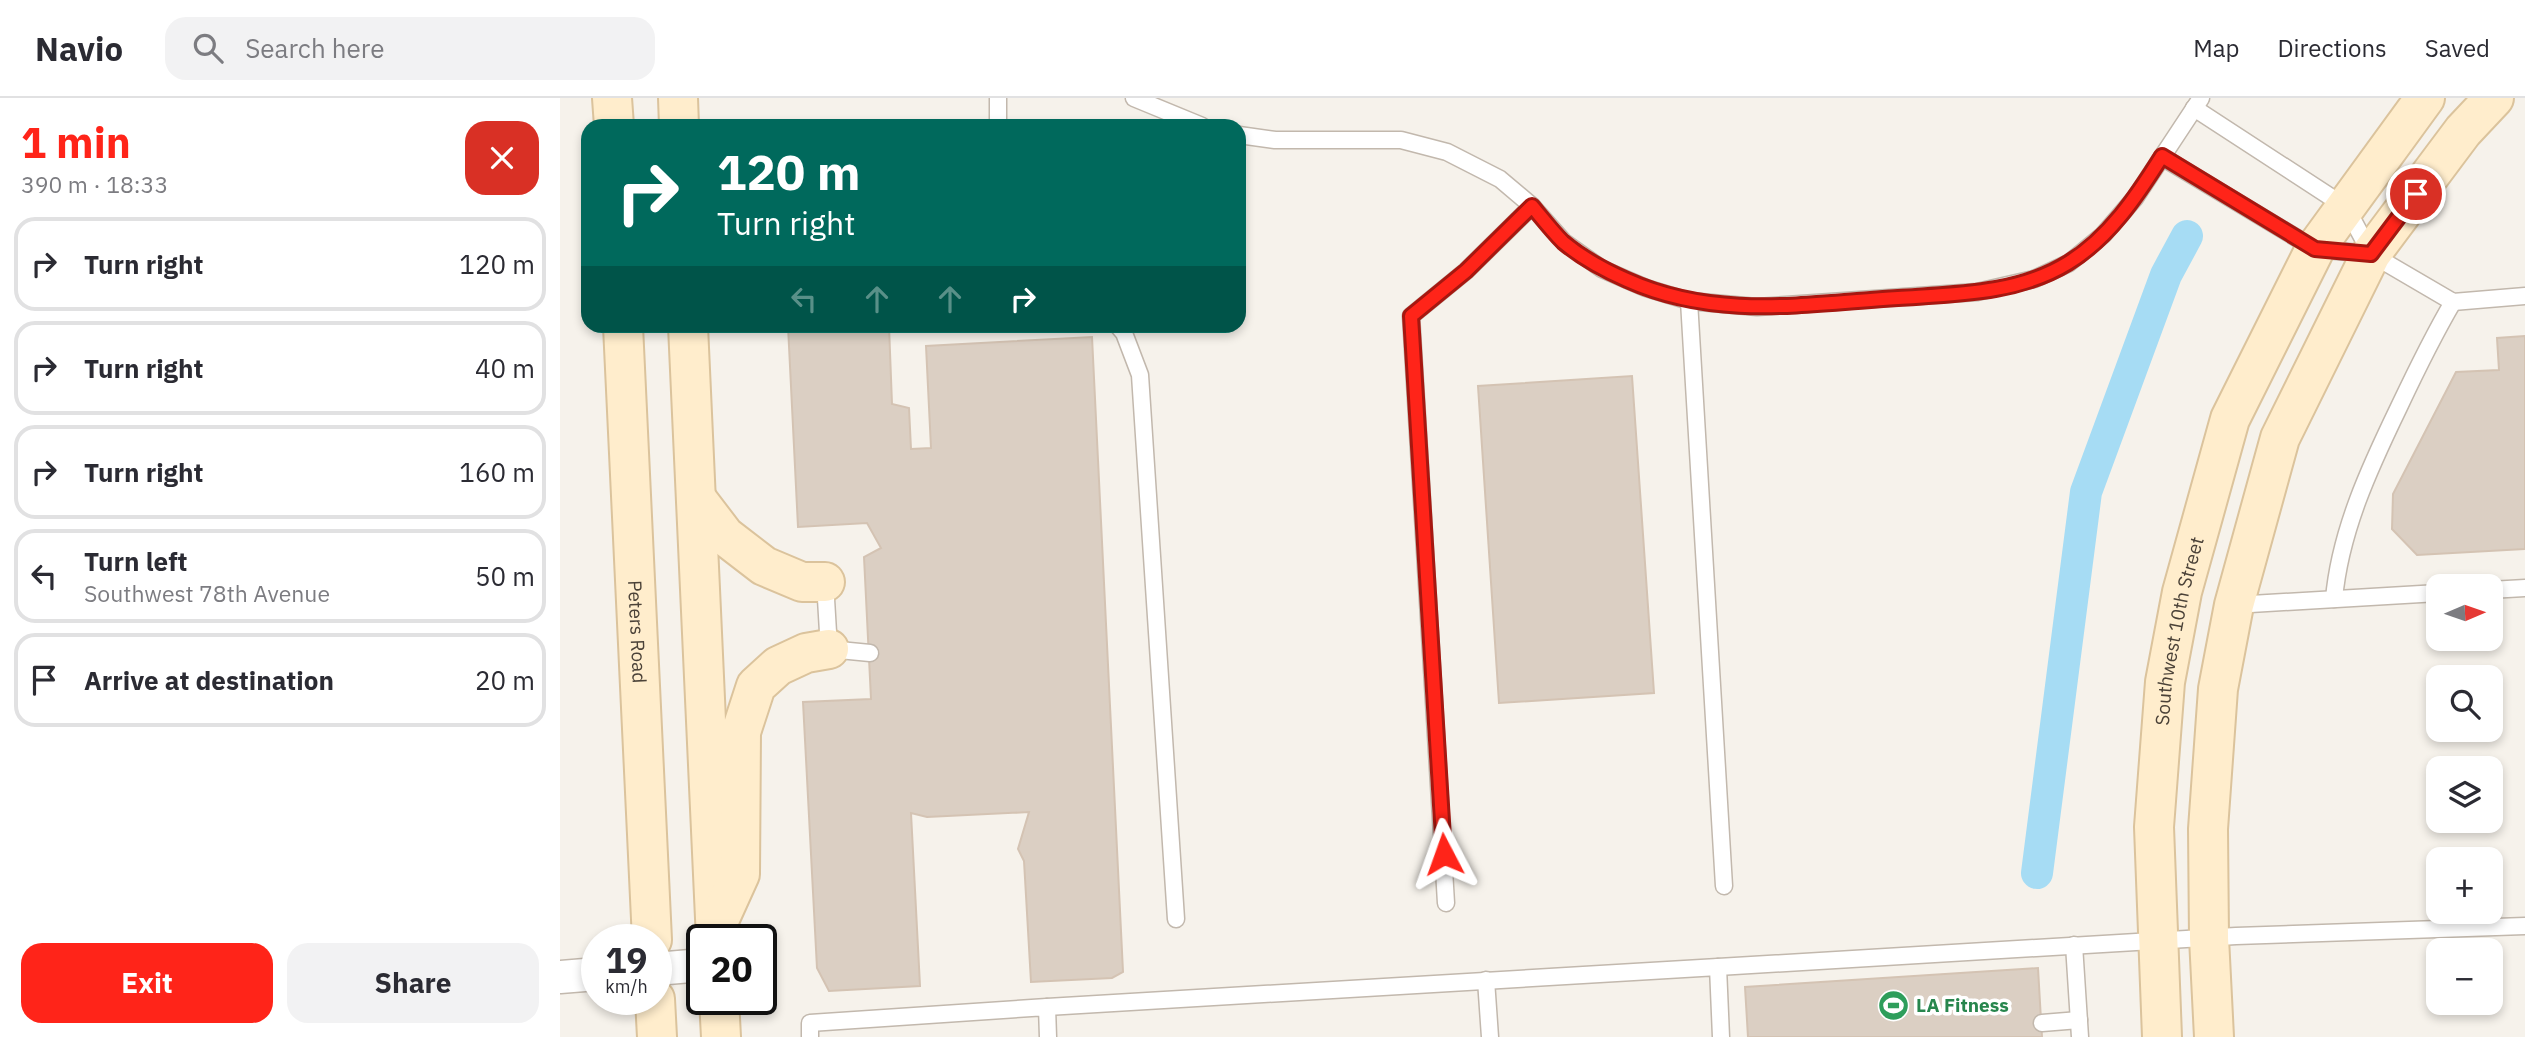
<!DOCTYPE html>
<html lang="en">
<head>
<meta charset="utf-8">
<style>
  body { margin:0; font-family:"IBM Plex Sans",sans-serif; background:#f2f2f3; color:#2b2b33; height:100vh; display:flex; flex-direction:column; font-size:26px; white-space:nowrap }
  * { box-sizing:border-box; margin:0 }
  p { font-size:23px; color:#7c7c81 }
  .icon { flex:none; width:38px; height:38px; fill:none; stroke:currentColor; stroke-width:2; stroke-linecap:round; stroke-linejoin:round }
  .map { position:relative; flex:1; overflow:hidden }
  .side { display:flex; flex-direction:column; background:#fff; width:560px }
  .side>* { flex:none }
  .guide { position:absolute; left:21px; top:21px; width:665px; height:214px; border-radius:21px; box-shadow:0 4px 10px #0003; background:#00695c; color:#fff; overflow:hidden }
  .needle { width:46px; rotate:88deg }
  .buttons { position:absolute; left:1866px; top:476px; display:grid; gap:14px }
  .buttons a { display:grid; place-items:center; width:77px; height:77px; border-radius:14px; background:#fff; box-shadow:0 4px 10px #0003; font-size:35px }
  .speed { position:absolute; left:21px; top:826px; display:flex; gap:14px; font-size:35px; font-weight:700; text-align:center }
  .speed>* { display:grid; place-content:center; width:91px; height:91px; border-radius:50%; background:#fff; box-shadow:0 4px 10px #0003; line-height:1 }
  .speed small { font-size:18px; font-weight:400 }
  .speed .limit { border:4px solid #111; border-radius:10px; background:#fff; color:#111 }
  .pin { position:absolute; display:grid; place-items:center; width:60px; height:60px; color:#fff; margin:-30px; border:4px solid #fff; border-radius:50%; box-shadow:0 2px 7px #0007 }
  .me { position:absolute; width:77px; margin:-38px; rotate:356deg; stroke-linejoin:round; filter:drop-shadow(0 0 5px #0008) }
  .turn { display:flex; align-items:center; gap:24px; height:147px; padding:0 21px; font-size:32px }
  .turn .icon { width:91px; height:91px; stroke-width:2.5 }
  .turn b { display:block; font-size:49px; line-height:60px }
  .lanes { display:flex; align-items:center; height:66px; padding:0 21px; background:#0003; justify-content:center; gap:35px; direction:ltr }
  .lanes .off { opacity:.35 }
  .round { display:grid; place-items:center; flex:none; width:74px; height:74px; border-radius:21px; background:#f2f2f3 }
  .head { display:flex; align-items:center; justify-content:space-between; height:119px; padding:0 21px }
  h1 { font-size:42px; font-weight:800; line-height:52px; color:#ff2419 }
  .primary-button { display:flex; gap:14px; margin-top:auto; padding:14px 21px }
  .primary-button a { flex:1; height:80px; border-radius:21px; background:#ff2419; color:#fff; font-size:28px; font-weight:800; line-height:80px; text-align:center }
  .primary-button a+a { background:#f2f2f3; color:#2b2b33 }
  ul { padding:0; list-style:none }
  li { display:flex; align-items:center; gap:21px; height:94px; margin:0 14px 10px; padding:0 7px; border:4px solid #e1e1e2; border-radius:21px }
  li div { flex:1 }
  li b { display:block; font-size:26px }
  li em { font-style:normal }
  header { display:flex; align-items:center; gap:42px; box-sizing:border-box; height:98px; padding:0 35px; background:#fff; border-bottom:2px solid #e1e1e2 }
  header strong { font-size:33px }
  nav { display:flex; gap:38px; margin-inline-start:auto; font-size:24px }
  .search { width:490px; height:63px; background:#f2f2f3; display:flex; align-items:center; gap:18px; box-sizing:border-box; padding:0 24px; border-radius:21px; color:#7c7c81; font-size:26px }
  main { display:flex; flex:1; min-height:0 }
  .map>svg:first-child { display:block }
</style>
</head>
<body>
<header>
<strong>Navio</strong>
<div class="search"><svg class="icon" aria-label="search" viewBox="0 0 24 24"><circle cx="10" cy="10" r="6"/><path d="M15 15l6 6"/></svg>Search here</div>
<nav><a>Map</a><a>Directions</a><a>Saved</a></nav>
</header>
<main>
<section class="side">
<div class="head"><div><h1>1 min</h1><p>390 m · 18:33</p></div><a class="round" style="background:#d93025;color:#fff"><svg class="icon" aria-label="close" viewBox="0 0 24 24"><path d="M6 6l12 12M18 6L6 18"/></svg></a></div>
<ul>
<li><svg class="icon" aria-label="right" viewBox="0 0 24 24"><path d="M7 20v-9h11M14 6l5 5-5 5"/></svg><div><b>Turn right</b></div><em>120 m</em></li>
<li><svg class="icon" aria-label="right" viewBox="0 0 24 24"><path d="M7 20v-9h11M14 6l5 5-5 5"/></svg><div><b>Turn right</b></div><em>40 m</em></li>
<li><svg class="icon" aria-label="right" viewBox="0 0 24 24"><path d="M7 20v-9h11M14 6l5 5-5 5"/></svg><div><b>Turn right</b></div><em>160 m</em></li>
<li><svg class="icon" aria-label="left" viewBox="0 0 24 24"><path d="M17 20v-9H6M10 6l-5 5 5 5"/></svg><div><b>Turn left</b><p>Southwest 78th Avenue</p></div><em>50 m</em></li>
<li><svg class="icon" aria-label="arrive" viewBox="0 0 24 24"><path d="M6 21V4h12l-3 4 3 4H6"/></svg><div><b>Arrive at destination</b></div><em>20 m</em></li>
</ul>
<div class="primary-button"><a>Exit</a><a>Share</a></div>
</section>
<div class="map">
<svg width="1965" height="939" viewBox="0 0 1965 939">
  <rect width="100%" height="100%" fill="#f6f2eb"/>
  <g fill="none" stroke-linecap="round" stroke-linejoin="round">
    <polyline stroke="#a6dcf4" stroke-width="32" points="1477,775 1526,394 1606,177 1627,138"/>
  </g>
  <g fill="#dbcfc3" stroke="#d4c3b3" stroke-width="2">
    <polygon points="228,228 329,228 332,306 349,310 351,351 371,350 366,248 532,239 563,874 552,880 471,884 464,763 458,751 469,714 367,719 351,715 360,888 269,893 257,870 243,604 311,601 304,459 321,450 307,425 238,429"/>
    <polygon points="1965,238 1965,451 1857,457 1832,431 1833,396 1896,274 1939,272 1937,240"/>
    <polygon points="1072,278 1094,595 939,605 918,288"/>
    <polygon points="1478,870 1482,939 1188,939 1185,889"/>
  </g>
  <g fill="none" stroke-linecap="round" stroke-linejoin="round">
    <defs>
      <g id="lane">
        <polyline points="574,0 642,28"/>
        <polyline points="1634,10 1786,109 1810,154"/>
        <polyline points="438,28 438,0"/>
        <polyline points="679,37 715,42 841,42 887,54 940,81 972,108 1004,144 1042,171 1086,190 1129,203 1197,209 1417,194 1474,181 1509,165 1543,137 1575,100 1641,0"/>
        <polyline points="1602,59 1755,151 1811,156 1893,204 1965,198"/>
        <polyline points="1129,203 1164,788"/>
        <polyline points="558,228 564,235 580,277 616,821"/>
        <polyline points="265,484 269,551 310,555"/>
        <polyline points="1930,492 1965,490"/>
        <path d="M1774,501C1780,433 1810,369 1839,309C1856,273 1873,238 1893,204"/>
        <polyline points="1674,507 1878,495"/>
        <polyline points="886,805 851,218 906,173 972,108"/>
        <polyline points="1514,847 1520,939"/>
        <polyline points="1158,869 1676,838 1965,828"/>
        <polyline points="926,882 930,939"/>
        <polyline points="487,909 1158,869 1161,939"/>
        <polyline points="1482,925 1519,922"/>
        <polyline points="250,939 250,925 487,909 488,939"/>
      </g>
      <g id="street">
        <polyline points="96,871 142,867"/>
        <polyline points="0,879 37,876"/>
      </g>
      <g id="secondary">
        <polyline points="52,0 54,28"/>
        <polyline points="118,0 119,28"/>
        <path id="s1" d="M63,228L92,842"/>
        <polyline points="128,228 156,842"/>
        <polyline points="136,400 165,438 204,468 242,484 265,484"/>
        <polyline points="161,818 180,776 181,634 196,588 218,568 246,555 269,551"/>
        <polyline points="95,901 97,939"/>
        <polyline points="159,901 161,939"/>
        <path id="s2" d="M1602,939L1594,729L1605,584L1622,494L1670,321L1755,151L1865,0"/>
        <polyline points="1654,939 1649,840 1648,731 1658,591 1674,507 1720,340 1811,156 1903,33 1934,0"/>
      </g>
    </defs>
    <use href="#lane" stroke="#c2b8ad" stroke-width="19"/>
    <use href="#street" stroke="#c2b8ad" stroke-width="35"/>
    <use href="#secondary" stroke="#dbc39c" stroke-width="42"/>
    <use href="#lane" stroke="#fff" stroke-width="16"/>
    <use href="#street" stroke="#fff" stroke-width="32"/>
    <use href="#secondary" stroke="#ffedcc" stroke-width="38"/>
  </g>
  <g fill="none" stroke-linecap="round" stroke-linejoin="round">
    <defs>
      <path id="route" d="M884,756L851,218L906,173L972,108C982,120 992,133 1003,144C1022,160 1044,172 1067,182C1156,222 1244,206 1338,200C1395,196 1458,196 1508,165C1549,140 1577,98 1602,58L1755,151L1811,156L1856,96"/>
    </defs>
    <use href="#route" stroke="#a61710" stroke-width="18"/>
    <use href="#route" stroke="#ff2419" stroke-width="12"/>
  </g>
  <defs>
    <symbol id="stadium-disc" viewBox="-11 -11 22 22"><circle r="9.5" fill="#2e9e5b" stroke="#fff"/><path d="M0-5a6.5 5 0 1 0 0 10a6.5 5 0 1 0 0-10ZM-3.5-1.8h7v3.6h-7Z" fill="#fff"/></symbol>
  </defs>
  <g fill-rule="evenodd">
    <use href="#stadium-disc" x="1316" y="890" width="35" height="35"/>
  </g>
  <g text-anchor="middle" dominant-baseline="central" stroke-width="7" stroke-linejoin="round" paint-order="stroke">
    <g font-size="19" fill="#4b4238" stroke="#fff">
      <text stroke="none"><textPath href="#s2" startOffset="408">Southwest 10th Street</textPath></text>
      <text stroke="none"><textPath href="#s1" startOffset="306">Peters Road</textPath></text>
    </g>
    <g font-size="19" font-weight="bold" fill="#27864d" stroke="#fff" text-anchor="start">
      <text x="1356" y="907">LA Fitness</text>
    </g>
  </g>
</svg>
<div class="buttons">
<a><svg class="needle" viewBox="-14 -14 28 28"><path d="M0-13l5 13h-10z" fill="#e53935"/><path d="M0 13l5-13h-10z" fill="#7c7c81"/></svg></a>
<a><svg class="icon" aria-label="search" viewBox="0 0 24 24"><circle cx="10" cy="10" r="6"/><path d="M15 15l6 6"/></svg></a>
<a><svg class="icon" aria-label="layers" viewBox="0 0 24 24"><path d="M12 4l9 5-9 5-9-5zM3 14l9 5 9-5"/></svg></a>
<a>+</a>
<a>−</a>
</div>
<div class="speed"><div>19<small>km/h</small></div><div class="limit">20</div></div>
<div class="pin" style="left:1856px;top:96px;background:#d93025"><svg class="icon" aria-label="arrive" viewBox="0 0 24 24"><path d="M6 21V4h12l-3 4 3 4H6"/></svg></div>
<svg class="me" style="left:884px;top:756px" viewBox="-20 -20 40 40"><path d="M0-17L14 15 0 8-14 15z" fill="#ff2419" stroke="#fff" stroke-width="4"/></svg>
<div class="guide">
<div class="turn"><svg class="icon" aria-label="right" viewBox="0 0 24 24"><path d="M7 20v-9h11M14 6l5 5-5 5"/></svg><div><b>120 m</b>Turn right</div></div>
<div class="lanes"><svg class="icon off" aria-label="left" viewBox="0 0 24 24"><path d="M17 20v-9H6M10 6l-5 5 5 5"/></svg><svg class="icon off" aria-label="ahead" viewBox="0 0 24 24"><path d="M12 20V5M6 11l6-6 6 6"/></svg><svg class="icon off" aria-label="ahead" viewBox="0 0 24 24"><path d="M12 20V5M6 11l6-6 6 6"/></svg><svg class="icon" aria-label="right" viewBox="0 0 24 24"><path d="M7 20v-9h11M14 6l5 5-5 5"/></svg></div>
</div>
</div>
</main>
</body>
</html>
